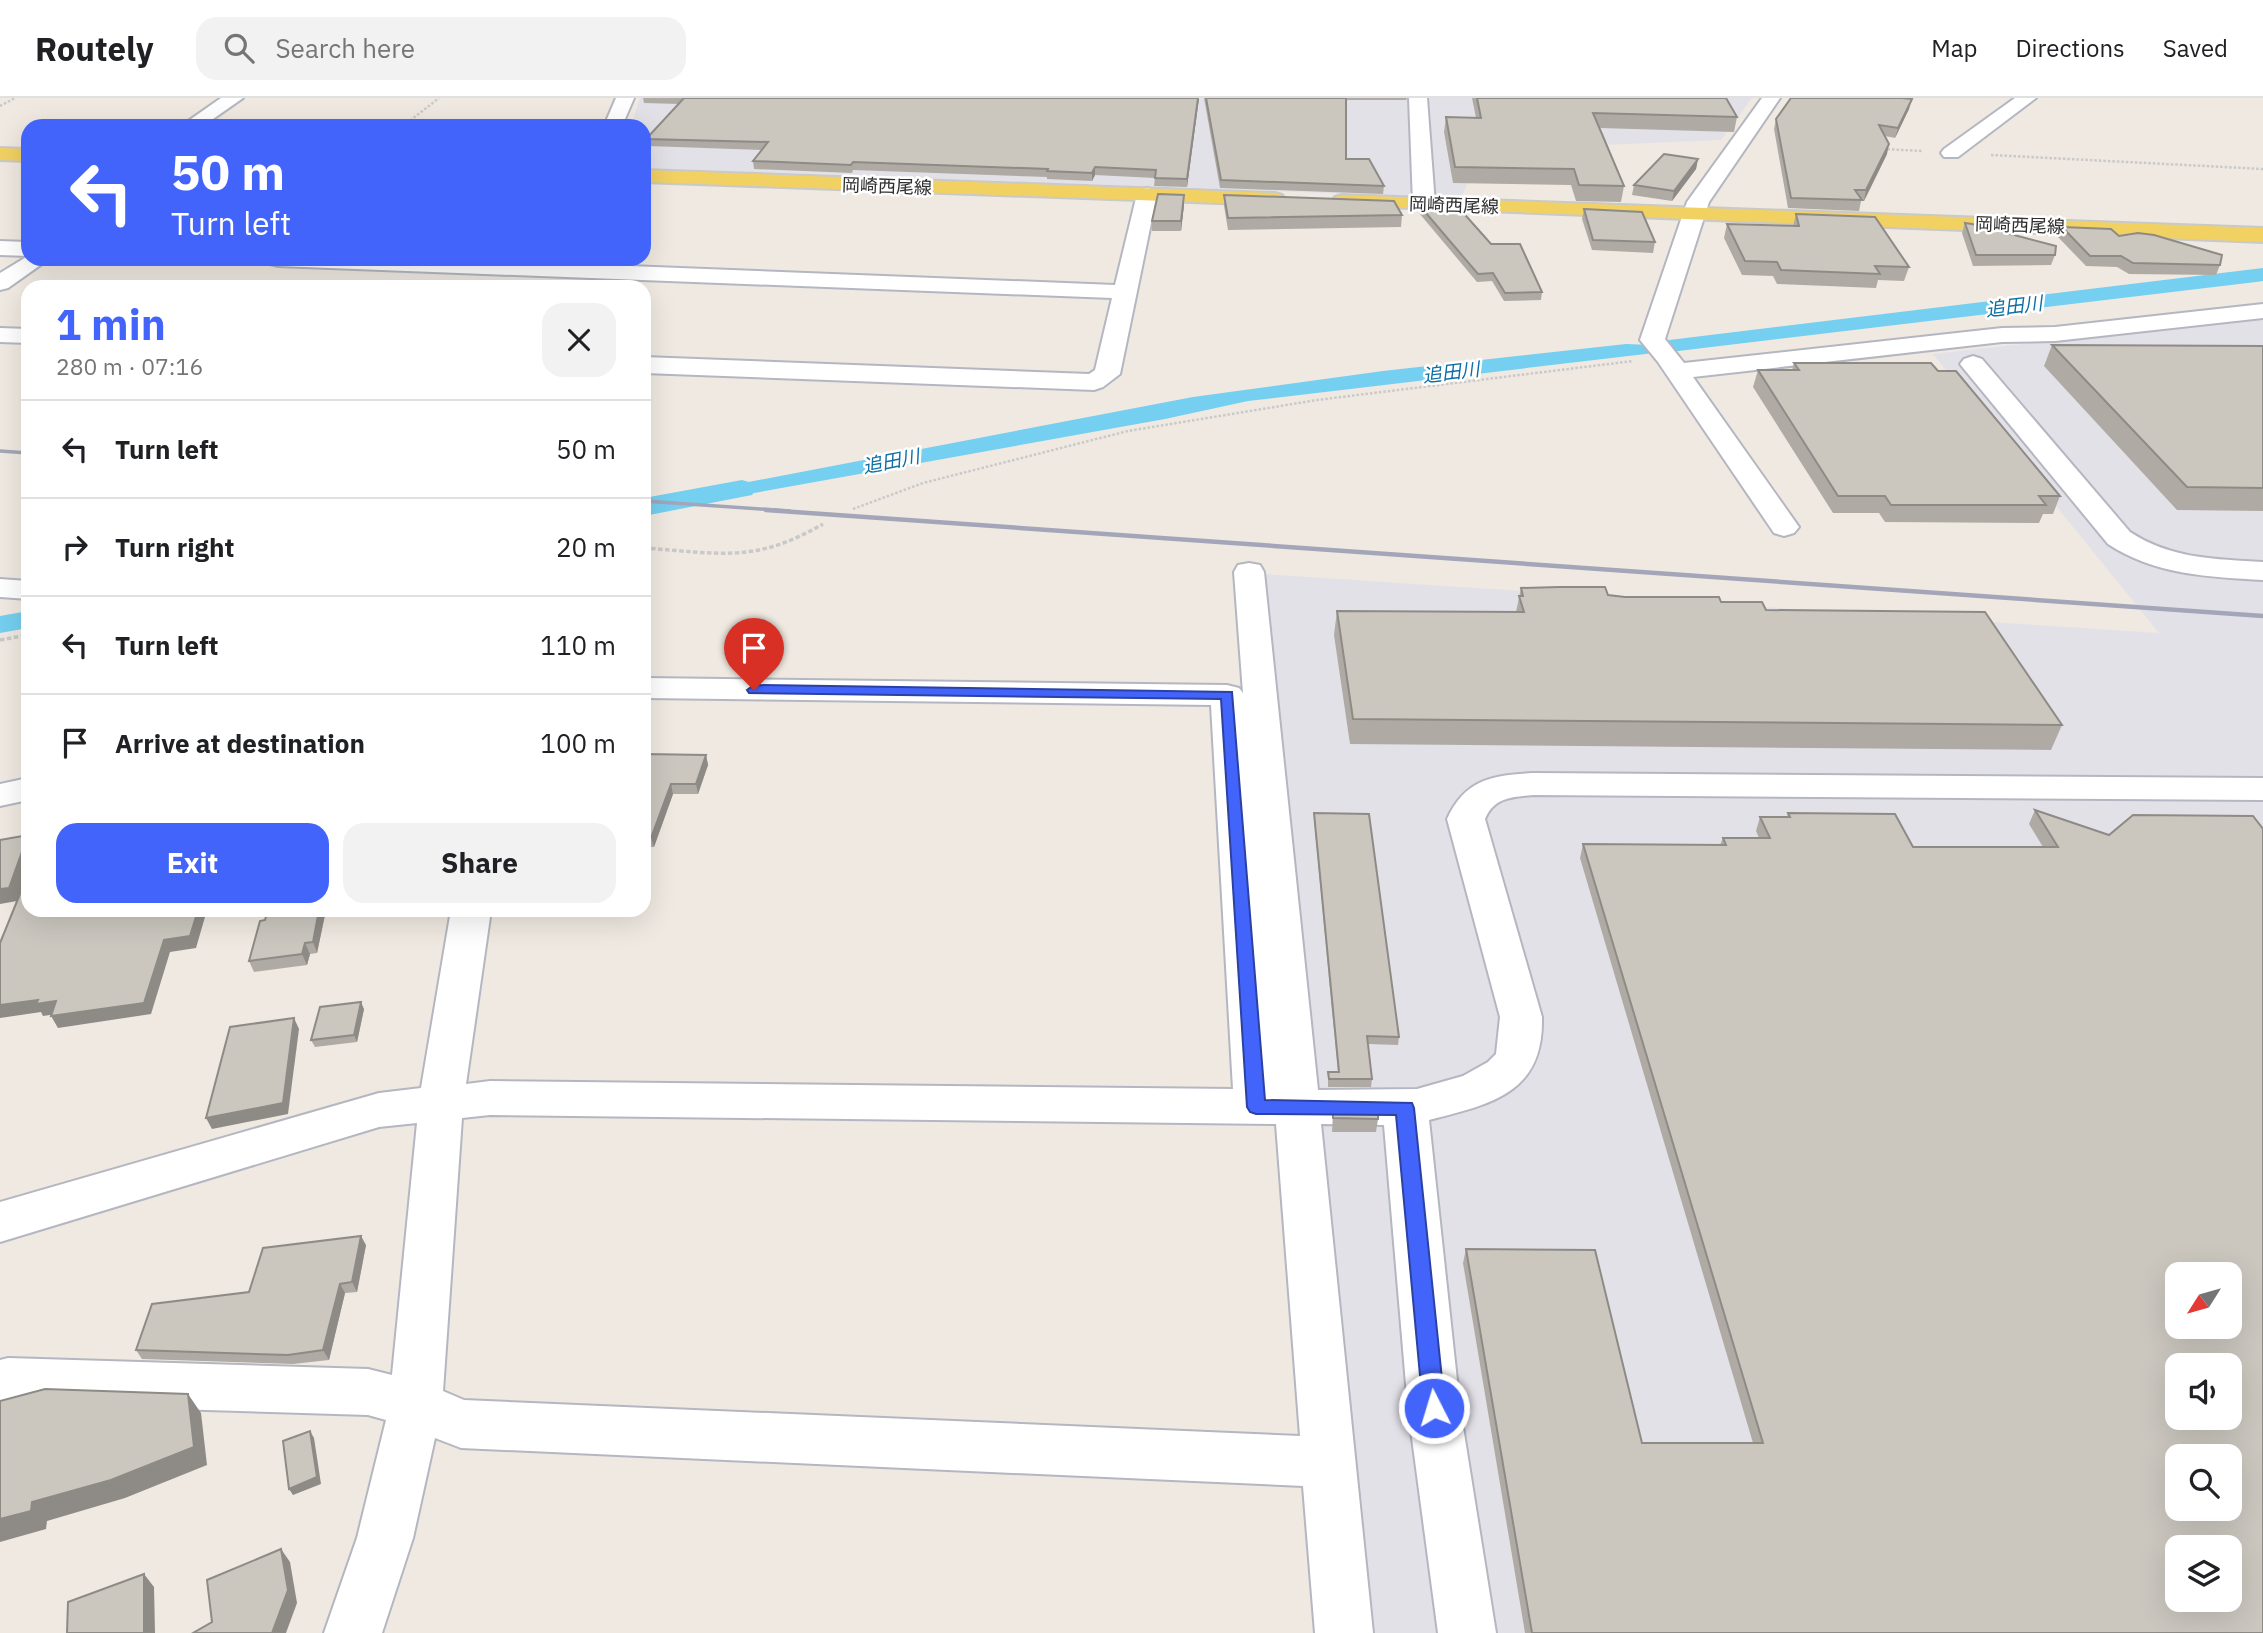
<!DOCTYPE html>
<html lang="en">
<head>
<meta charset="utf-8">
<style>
  body { margin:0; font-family:"IBM Plex Sans","Noto Sans JP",sans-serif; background:#f2f2f2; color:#202124; height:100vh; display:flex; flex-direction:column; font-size:26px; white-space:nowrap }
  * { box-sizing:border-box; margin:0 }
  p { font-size:23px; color:#757577 }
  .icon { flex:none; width:38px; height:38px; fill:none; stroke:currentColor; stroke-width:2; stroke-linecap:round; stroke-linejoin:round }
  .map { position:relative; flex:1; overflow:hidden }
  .sheet { position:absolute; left:21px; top:182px; width:630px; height:637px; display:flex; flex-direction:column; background:#fff; border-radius:21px; box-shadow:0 7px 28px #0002 }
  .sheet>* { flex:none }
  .guide { position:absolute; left:21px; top:21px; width:630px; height:147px; border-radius:21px; box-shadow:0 7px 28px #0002; background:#4264fb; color:#fff; overflow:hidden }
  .needle { width:46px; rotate:233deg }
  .controls { position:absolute; left:2165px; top:1164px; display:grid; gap:14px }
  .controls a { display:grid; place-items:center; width:77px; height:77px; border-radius:14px; background:#fff; box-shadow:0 7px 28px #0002; font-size:35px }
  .pin { position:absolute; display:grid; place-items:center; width:60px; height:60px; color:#fff; margin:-72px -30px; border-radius:50% 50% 50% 0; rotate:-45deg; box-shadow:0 0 7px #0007 }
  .pin .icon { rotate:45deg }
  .me { position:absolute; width:77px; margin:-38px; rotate:355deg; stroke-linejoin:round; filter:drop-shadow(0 0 5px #0008) }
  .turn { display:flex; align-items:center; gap:24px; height:147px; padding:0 35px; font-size:32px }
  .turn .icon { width:91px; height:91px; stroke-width:2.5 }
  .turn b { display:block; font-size:49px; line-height:60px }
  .round { display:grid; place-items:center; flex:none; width:74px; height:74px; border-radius:21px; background:#f2f2f2 }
  .summary { display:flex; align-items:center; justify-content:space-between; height:119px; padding:0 35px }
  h1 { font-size:42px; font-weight:700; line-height:52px; color:#4264fb }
  .primary-button { display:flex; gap:14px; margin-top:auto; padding:14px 35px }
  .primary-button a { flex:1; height:80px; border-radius:21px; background:#4264fb; color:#fff; font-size:28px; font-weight:700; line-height:80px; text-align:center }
  .primary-button a+a { background:#f2f2f2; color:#202124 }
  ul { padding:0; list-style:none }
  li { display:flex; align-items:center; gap:21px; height:98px; padding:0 35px; border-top:2px solid #e0e0e0 }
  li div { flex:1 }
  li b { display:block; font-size:26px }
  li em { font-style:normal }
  header { display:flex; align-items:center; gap:42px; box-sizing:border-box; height:98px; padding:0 35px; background:#fff; border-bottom:2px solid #e0e0e0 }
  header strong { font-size:33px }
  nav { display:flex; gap:38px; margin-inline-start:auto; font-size:24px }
  .search { width:490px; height:63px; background:#f2f2f2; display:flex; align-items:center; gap:18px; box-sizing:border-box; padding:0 24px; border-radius:21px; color:#757577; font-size:26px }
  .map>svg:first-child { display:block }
</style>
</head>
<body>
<header>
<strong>Routely</strong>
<div class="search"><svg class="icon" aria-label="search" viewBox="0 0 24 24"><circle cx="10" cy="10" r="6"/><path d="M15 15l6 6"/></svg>Search here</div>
<nav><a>Map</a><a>Directions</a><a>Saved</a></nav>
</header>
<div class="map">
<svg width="2263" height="1535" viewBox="0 0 2263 1535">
  <rect width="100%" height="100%" fill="#efe9e1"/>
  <g fill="#e3e1e8" fill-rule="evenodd">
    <polygon points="640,0 1752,0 1721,42 1483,52 1461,100 644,70 644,28 631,28"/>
    <path d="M2263,219V1535H1373L1264,476L2159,535L1933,256ZM2177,1176H2230V1228H2177ZM2177,1267H2230V1320H2177ZM2177,1358H2230V1410H2177ZM2177,1449H2230V1502H2177Z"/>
  </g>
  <g fill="#75cff0">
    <polygon points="2263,170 2263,183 2256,184 1670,254 1661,243"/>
    <polygon points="1626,246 1650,247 1654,255 1248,303 1165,321 715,402 670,399 1193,299 1383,273"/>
    <polygon points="28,513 28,530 0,535 0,518"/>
  </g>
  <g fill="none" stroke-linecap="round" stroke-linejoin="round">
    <polygon fill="#75cff0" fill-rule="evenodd" points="742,382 752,385 756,391 752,397 644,418 644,400"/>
    <defs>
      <g id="minor">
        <polygon points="221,0 243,0 203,28 181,28"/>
        <polygon points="616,0 634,0 622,28 604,28"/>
        <polygon points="1409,0 1427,0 1435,106 1431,110 1417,110 1413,106"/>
        <polygon points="1762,0 1780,0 1709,104 1665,241 1684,265 2002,230 2055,229 2263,206 2263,220 2055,243 2002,244 1693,279 1799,429 1794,435 1784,438 1774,435 1658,264 1640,242 1687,104"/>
        <polygon points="2015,0 2036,0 1958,59 1944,59 1941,55 1944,51"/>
        <polygon points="1147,90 1154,92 1157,96 1120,276 1103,289 1094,292 644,275 644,259 1089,276 1095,272 1112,200 278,168 270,166 267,161 453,161 1115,187 1137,96 1140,92"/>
        <polygon points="0,143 28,144 28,161 49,161 8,190 0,192 0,175 28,158 0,157"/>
        <polygon points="0,230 28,231 28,245 0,244"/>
        <path d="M1973,258L1982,261L2130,434C2171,461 2215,461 2263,464V482C2209,479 2155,477 2108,446L1964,271L1960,266L1964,261Z"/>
        <path d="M1249,465L1260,467L1264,474L1318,992L1417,991L1463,978L1488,964L1496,956L1500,919L1447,721C1465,681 1493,677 1533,675L2263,680V702L1533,697C1512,699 1494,699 1485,721L1542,919C1544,995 1492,1006 1429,1022L1460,1310L1496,1535H1438L1408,1310L1384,1027L1321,1026L1373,1535H1315L1303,1388L461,1350L435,1340L413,1440L382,1535H324L357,1440L386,1322L368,1317L8,1306L0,1308V1262L8,1260L368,1271L392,1277L417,1025L379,1029L0,1144V1104L379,995L421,990L451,812H491L466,986L490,983L1233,991L1211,607L644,600V580L1227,587L1239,590L1243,595L1234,474L1238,467ZM490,1017L1276,1026L1300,1338L464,1302L443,1293L462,1020Z"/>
        <polygon points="0,481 28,483 28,501 0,499"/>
        <polygon points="28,680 28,702 0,708 0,686"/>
      </g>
      <g id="major">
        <polygon points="0,50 28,51 28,63 0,62"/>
        <polygon points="644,72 1275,95 1282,97 1285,101 1282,105 1275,107 644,84"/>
        <polygon points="1342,97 2263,130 2263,144 1335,107 1332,103 1335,99"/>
      </g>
    </defs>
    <use href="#minor" stroke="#b4b7c1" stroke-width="4"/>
    <use href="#major" stroke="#c9c9c9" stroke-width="4"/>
    <g stroke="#c9c9c9" stroke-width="2.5" stroke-dasharray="2.5 2" stroke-linecap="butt">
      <polyline points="0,8 15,0"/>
      <polyline points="403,28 439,0"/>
      <polyline points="1883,51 1923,53"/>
      <polyline points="1991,57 2263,71"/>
      <polyline points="853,411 923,385 1128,333 1317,302 1633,263"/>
    </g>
    <g stroke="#c9c9c9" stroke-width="3.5" stroke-dasharray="4.5 2.5" stroke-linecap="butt">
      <path d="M644,450C719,455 754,466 823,426"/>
      <polyline points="0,542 28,537"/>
    </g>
    <use href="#minor" fill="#fff" fill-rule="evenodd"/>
    <use href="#major" fill="#f2d163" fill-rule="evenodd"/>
    <g stroke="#a3a6b8" stroke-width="3.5">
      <polyline points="0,353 28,355"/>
      <polyline points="644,403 790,413"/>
    </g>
    <polyline stroke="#a3a6b8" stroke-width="4.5" points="766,412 2263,518"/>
  </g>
  <g fill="#afaba4">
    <polygon points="643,0 1199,0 1187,89 1154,88 1155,80 1095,77 1092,83 1047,81 1047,79 853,72 852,75 754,71 753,63 762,52 648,48 646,41 679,6 644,5"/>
    <polygon points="1204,0 1407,0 1406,2 1346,2 1346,61 1384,88 1383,96 1220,90"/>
    <polygon points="1472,0 1726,0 1737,19 1734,34 1600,30 1624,88 1621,104 1576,103 1571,87 1453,85 1444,34 1446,19 1476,20"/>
    <polygon points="1909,11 1895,40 1885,38 1887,56 1864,103 1861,103 1859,113 1788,110 1774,31 1776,21"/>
    <polygon points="1698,61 1696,71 1672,103 1632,97 1634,87"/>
    <polygon points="1224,97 1402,117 1401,129 1228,132 1224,108"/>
    <polygon points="1184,107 1181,133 1152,133 1152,123"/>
    <polygon points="1420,108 1491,146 1542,194 1541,202 1504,203 1492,183 1477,184 1419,115"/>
    <polygon points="1584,111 1655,144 1653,155 1592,152 1582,121"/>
    <polygon points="1796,116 1909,169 1904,183 1878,182 1876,190 1777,186 1773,178 1742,177 1724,140 1727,126 1793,128"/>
    <polygon points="1965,125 2055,157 2051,167 1973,168 1962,135"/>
    <polygon points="2062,129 2119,138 2220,167 2216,177 2129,176 2117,169 2086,168 2058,139"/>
    <polygon points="2052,247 2263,248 2263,413 2177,412 2044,268"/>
    <polygon points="1794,265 2060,398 2053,416 2043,416 2039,425 1885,424 1879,415 1833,415 1753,289 1758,272 1792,272"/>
    <polygon points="1521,490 1625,499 1721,504 1766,512 2062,627 2051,652 1350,646 1334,537 1337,513 1516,514"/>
    <polygon points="644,656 706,657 708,667 698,696 673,696 654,749 644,749"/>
    <polygon points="2035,712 2109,737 2263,1535 1525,1535 1463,1165 1466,1151 1642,1345 1753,1345 1580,760 1583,746 1720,747 1723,740 1759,740 1756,733 1760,719 1787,719 1788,715 1913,749 2043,749 2029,726"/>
    <polygon points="1314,715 1399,939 1398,947 1368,946 1372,981 1371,989 1328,989 1328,974 1338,974 1314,723"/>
    <polygon points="268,812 326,812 317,855 310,856 307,867 254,874 249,863 265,822"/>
    <polygon points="364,911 357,944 315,949 311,942"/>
    <polygon points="1333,1015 1378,1021 1376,1034 1332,1034"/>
    <polygon points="366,1147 357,1194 345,1195 329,1262 293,1266 142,1261 136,1252 249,1194"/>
  </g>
  <g fill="#8e8b86">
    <polygon points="1198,0 1199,0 1187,89 1187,81"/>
    <polygon points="1912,1 1909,11 1895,40 1898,30"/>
    <polygon points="1889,46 1887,56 1864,103 1866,92"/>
    <polygon points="1698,61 1696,71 1672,103 1674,93"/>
    <polygon points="1095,69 1095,77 1092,83 1092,75"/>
    <polygon points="1184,97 1184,107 1181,133 1181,123"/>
    <polygon points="706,657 708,667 698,696 696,686"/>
    <polygon points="671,686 673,696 654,749 651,740"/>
    <polygon points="28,737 28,772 17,803 0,806 0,791"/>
    <polygon points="198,812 207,812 196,850 170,854 151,916 58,930 51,918 164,842"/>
    <polygon points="319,812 326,812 317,855 313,844"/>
    <polygon points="305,845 310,856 307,867 302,856"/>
    <polygon points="38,902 56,903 63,915 43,918 41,914 0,920 0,907"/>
    <polygon points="361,904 364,911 357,944 354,937"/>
    <polygon points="294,920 299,931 288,1016 212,1031 206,1020"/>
    <polygon points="361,1138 366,1147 357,1194 352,1184"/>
    <polygon points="340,1186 345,1195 329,1262 323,1252"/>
    <polygon points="188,1296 201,1315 207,1367 125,1400 47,1423 46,1431 0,1444 0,1421"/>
    <polygon points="310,1333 314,1340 321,1386 293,1397 289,1391"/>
    <polygon points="281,1451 290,1464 297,1505 286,1535 272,1535"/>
    <polygon points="144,1476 154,1489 155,1535 144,1535"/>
  </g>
  <g fill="#cbc7bf" stroke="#8e8b86" stroke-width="2" fill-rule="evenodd">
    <polygon points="684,0 1198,0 1187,81 1155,80 1156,72 1095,69 1092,75 1047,73 1048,71 853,64 851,67 753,63 768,44 646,41"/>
    <polygon points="1206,0 1346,0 1346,61 1369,61 1384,88 1221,82"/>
    <polygon points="1477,0 1726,0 1737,19 1593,15 1624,88 1579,87 1574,71 1455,69 1446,19 1481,20"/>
    <polygon points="1791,0 1902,0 1912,1 1898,30 1879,27 1889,46 1866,92 1855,92 1862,102 1791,100 1776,21"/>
    <polygon points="1664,56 1698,61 1674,93 1634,87"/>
    <polygon points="1158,96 1184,97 1181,123 1152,123"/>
    <polygon points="1224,97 1394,103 1402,117 1228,120"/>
    <polygon points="1420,108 1459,110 1491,146 1520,146 1542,194 1505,195 1493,175 1478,176"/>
    <polygon points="1584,111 1642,114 1655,144 1593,142"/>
    <polygon points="1796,116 1875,119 1909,169 1875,168 1880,176 1781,172 1777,164 1745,163 1727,126 1799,128"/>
    <polygon points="1965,125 1972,126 2056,148 2055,157 1976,157"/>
    <polygon points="2062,129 2111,131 2119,138 2138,135 2154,137 2222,157 2220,167 2133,165 2121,158 2090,158"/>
    <polygon points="2052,247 2263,248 2263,390 2187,389"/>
    <polygon points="1794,265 1931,265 1938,273 1956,273 2060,398 2039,398 2046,407 1891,407 1885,398 1838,398 1758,272 1799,272"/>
    <polygon points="1559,489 1605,489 1608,497 1625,499 1719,499 1721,504 1762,504 1766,512 1985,514 2062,627 1353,621 1337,513 1524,514 1519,498 1523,498 1521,490"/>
    <polygon points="644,656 706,657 696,686 671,686 651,740 644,740"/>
    <path d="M2035,712L2109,737L2133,717L2253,718L2263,731V1535H1532L1466,1151L1595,1152L1642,1345H1763L1583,746L1726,747L1723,740H1770L1760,719H1790L1788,715L1895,716L1913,749H2058ZM2177,1176H2230V1228H2177ZM2177,1267H2230V1320H2177ZM2177,1358H2230V1410H2177ZM2177,1449H2230V1502H2177Z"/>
    <polygon points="1314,715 1369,716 1399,939 1367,938 1372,981 1329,981 1328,974 1339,974"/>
    <polygon points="28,737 9,790 0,791 0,742"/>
    <polygon points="28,790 28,812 198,812 190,838 164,842 144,905 51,918 56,903 36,906 38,902 0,907 0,845 22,791"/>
    <polygon points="268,812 319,812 313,844 305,845 302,856 249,863 260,823 265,822"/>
    <polygon points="361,904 354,937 311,942 320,909"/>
    <polygon points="294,920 283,1005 206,1020 230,929"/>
    <polygon points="1333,1015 1378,1016 1378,1021 1333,1020"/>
    <polygon points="361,1138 352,1184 340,1186 323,1252 288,1257 136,1252 152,1206 249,1194 263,1150"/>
    <polygon points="45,1291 188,1296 194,1349 111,1382 32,1404 31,1413 0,1421 0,1303"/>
    <polygon points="310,1333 317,1379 289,1391 283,1343"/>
    <polygon points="281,1451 288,1492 272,1535 193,1535 212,1524 207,1482"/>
    <polygon points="144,1476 144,1535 67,1535 68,1504"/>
  </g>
  <polygon fill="#4264fb" stroke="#2b41a3" stroke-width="2" points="754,587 1232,594 1265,1002 1412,1005 1414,1010 1445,1310 1441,1317 1434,1320 1426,1317 1423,1310 1396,1017 1256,1016 1250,1014 1247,1009 1221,601 749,595 747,592"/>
  <g text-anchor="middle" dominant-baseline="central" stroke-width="5" stroke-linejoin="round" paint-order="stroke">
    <g font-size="18" fill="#2e2e2e" stroke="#fff">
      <text transform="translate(887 88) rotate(2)">岡崎西尾線</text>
      <text transform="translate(1454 107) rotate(2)">岡崎西尾線</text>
      <text transform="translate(2020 127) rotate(2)">岡崎西尾線</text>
    </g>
    <g font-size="19" font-style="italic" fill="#0d6fa3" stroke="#fff">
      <text transform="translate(2014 208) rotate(-7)">追田川</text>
      <text transform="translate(1451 274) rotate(-7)">追田川</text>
      <text transform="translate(891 363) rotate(-11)">追田川</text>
    </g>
  </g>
</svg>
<div class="controls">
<a><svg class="needle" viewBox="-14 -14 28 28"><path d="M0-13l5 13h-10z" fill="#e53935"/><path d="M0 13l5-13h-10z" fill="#757577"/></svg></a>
<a><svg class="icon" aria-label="sound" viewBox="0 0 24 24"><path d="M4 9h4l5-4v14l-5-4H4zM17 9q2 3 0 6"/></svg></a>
<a><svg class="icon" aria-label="search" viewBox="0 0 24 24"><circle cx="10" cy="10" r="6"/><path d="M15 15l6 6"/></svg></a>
<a><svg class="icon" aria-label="layers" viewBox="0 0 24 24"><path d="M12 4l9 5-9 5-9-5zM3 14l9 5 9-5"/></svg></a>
</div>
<div class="pin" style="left:754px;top:592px;background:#d93025"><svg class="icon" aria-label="arrive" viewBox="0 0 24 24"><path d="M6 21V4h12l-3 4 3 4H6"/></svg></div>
<svg class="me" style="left:1434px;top:1310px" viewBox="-20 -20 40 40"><circle r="17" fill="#4264fb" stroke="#fff" stroke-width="3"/><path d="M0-11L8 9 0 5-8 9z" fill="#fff"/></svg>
<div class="guide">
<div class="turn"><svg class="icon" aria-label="left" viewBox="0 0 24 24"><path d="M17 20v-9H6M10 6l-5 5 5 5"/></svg><div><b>50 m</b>Turn left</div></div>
</div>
<section class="sheet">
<div class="summary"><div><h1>1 min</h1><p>280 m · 07:16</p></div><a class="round"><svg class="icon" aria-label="close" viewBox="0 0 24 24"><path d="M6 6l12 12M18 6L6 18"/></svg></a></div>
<ul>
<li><svg class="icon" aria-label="left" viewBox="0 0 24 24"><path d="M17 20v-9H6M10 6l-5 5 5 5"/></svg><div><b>Turn left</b></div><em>50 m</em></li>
<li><svg class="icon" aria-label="right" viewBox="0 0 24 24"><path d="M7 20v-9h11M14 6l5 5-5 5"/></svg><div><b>Turn right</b></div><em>20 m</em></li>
<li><svg class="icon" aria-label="left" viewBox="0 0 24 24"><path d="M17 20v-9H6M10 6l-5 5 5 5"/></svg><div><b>Turn left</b></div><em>110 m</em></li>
<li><svg class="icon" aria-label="arrive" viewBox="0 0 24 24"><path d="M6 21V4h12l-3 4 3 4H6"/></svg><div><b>Arrive at destination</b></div><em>100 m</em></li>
</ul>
<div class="primary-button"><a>Exit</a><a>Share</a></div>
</section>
</div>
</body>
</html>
